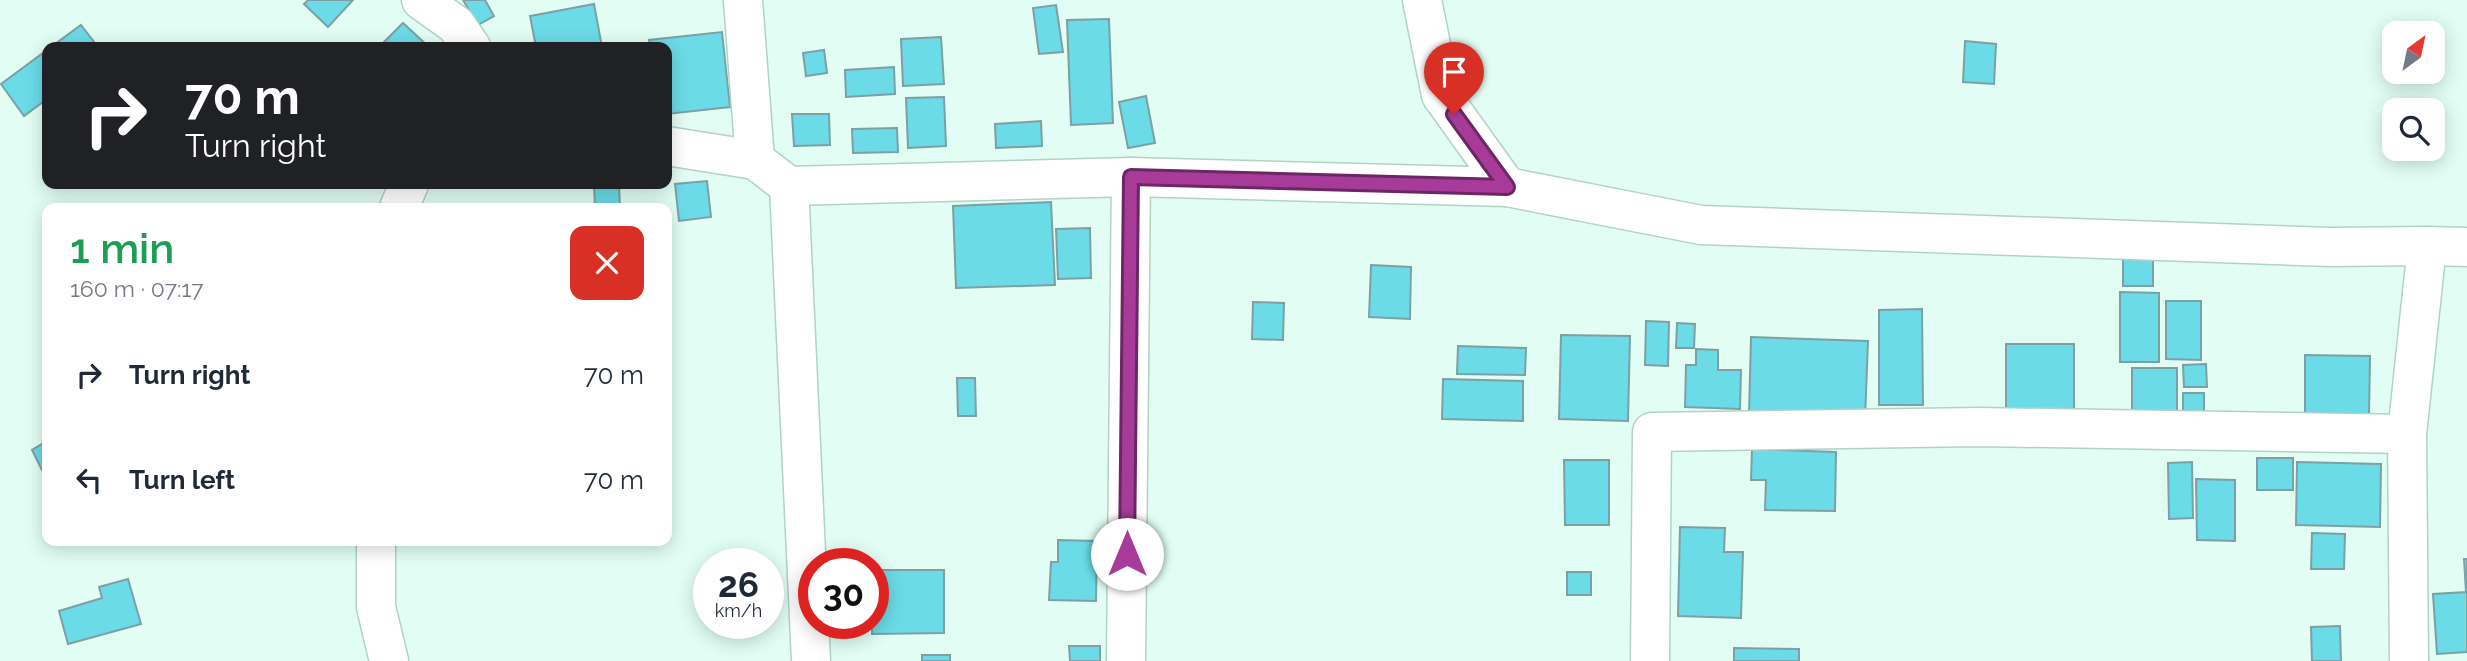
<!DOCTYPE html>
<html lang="en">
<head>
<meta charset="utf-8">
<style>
  body { margin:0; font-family:Raleway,sans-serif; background:#f2f2f3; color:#1f2937; height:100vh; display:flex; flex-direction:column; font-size:26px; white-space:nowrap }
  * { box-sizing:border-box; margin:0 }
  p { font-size:23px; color:#747a83 }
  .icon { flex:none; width:38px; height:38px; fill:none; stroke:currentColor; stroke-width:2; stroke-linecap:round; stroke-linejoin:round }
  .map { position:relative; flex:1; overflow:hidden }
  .drawer { position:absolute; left:42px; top:203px; width:630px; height:343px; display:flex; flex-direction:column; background:#fff; border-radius:14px; box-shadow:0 4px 18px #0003 }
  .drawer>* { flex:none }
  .top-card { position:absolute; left:42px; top:42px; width:630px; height:147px; border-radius:14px; box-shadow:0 4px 18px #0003; background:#202124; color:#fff; overflow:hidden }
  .needle { width:46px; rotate:33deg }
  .fabs { position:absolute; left:2382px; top:21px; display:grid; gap:14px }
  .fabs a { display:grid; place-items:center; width:63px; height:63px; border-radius:14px; background:#fff; box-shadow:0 4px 18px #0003; font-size:35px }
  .speed { position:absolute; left:693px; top:548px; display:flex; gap:14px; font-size:35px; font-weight:700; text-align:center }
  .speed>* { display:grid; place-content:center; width:91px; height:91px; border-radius:50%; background:#fff; box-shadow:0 4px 18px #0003; line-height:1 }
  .speed small { font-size:18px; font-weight:400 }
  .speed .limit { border:10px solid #d22; background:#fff; color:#111 }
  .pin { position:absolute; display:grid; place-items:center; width:60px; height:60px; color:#fff; margin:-72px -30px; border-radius:50% 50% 50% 0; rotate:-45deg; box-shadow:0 0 7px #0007 }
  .pin .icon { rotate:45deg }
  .me { position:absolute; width:77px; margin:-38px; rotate:0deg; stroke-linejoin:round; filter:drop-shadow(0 0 5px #0008) }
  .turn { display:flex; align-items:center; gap:24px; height:147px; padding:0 28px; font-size:32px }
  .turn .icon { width:91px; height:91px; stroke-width:2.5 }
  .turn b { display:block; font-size:49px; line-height:60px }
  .round { display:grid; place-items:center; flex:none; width:74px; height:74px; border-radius:14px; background:#f2f2f3 }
  .summary { display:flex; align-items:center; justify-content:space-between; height:119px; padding:0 28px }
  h1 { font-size:42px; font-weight:600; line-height:52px; color:#1e9e55 }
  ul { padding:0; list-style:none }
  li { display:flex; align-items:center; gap:21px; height:105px; padding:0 28px }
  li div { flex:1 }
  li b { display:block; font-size:26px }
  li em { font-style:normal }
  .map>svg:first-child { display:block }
</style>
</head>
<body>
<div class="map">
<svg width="2467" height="661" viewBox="0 0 2467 661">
  <rect width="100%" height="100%" fill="#e2fef4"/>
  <g fill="#6bdbe7" stroke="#7ca0a4" stroke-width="2">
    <polygon points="308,0 353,0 328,27 304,4"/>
    <polygon points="463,0 485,0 494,16 478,25"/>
    <polygon points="594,4 602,47 536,47 530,16"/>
    <polygon points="1056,5 1063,52 1039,54 1033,8"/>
    <polygon points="1109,19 1113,123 1071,125 1067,20"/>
    <polygon points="403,23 429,47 379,47"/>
    <polygon points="81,25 98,47 51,47"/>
    <polygon points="722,32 730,107 667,114 667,47 650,47 649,40"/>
    <polygon points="941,37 944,84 903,86 901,39"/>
    <polygon points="1965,41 1996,44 1994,84 1963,82"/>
    <polygon points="47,50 47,99 24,116 1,84"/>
    <polygon points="824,50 827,73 806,76 803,53"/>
    <polygon points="894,67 895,94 846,97 845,70"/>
    <polygon points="1146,96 1155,143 1128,148 1119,102"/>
    <polygon points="944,97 946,146 908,148 906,98"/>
    <polygon points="792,114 829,114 830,145 794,146"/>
    <polygon points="1041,121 1042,146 996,148 995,124"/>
    <polygon points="897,128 898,152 853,153 852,129"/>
    <polygon points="707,181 711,217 679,221 675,184"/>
    <polygon points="594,184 619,184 620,208 595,208"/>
    <polygon points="1051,202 1055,285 956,288 953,206"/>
    <polygon points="1090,228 1091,278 1058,279 1056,229"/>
    <rect x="2123" y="259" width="30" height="27"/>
    <polygon points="1371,265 1411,267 1410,319 1369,317"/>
    <polygon points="2120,292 2159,293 2159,362 2120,362"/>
    <polygon points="2166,301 2201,301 2201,360 2166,359"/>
    <polygon points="1253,302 1284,303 1283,340 1252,339"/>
    <polygon points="1922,309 1923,405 1879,405 1879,310"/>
    <polygon points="1646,321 1669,322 1668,366 1645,365"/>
    <polygon points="1677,323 1695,324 1694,348 1676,348"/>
    <polygon points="1561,335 1630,336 1628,421 1559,419"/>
    <polygon points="1751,337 1868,341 1865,419 1749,415"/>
    <polygon points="2006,344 2074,344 2074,420 2006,419"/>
    <polygon points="1458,346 1526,348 1525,375 1457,374"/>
    <polygon points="1696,349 1718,350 1718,370 1741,370 1740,409 1685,407 1686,365 1696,365"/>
    <polygon points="2305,355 2370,356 2369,417 2305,416"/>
    <polygon points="2206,364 2207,387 2184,387 2183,365"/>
    <rect x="2132" y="368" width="45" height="51"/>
    <polygon points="957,378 975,378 976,416 958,416"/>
    <polygon points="1443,379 1523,381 1523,421 1442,419"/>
    <rect x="2183" y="393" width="21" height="26"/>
    <polygon points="47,441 47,467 42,470 32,450"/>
    <polygon points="1752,449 1836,452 1835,511 1765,510 1766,480 1751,480"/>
    <rect x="2257" y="458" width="36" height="32"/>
    <polygon points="1564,460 1609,460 1609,525 1565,525"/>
    <polygon points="2192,462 2193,518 2169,519 2168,463"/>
    <polygon points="2297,462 2381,464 2380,527 2296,525"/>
    <polygon points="2196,479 2235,480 2235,541 2197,540"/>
    <polygon points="1680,527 1725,528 1724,552 1743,552 1741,618 1678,616"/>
    <polygon points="2312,533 2345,534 2344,569 2311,569"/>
    <polygon points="1058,540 1097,541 1096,601 1049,600 1051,562 1058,562"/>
    <polygon points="2464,559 2467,559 2467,652 2437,654 2433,594 2466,592"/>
    <polygon points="873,570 944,570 944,633 872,634"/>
    <rect x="1567" y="572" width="24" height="23"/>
    <polygon points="128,579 141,624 68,644 59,611 102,598 99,587"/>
    <polygon points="2340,626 2341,661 2312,661 2311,627"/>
    <polygon points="1069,646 1100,646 1100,661 1070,661"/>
    <polygon points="1734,648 1799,649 1799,661 1734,661"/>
    <rect x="922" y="655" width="28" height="6"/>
  </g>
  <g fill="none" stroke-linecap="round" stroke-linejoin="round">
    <defs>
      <g id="minor">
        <polyline points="421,0 456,25 471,47"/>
        <polyline points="743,0 755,160"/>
        <polyline points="1422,0 1441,95 1507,187"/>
        <polyline points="667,146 755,160 789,186 1131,177 1507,187 1701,225 2330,247 2427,246 2407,434 2409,661"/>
        <polyline points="789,186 811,661"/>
        <polyline points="399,208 409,184"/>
        <polyline points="2427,246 2467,247"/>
        <polyline points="376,541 376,607 389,661"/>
        <polyline points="1126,661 1131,177"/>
        <polyline points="1650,661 1652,432 1980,427 2407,434"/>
      </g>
    </defs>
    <use href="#minor" stroke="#b1d3c7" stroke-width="41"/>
    <use href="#minor" stroke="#fff" stroke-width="38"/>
  </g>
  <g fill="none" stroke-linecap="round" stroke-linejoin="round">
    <defs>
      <polyline id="route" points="1127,554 1131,177 1507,187 1454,114"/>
    </defs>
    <use href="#route" stroke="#6d2664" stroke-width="18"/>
    <use href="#route" stroke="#a83b9a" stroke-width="12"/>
  </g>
</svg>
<div class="fabs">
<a><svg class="needle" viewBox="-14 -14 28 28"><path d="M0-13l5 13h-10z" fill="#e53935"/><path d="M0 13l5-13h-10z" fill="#747a83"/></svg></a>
<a><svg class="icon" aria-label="search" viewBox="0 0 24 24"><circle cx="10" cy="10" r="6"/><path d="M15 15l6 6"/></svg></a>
</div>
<div class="speed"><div>26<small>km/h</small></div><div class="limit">30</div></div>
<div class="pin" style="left:1454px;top:114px;background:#d93025"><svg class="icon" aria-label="arrive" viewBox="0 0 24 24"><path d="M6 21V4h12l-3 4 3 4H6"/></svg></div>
<svg class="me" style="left:1127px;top:554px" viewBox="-20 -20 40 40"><circle r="19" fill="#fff"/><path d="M0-13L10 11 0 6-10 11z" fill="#a83b9a"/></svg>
<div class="top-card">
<div class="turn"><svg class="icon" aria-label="right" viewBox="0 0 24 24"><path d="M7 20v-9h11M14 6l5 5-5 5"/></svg><div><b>70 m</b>Turn right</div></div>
</div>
<section class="drawer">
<div class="summary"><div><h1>1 min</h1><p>160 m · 07:17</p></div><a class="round" style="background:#d93025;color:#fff"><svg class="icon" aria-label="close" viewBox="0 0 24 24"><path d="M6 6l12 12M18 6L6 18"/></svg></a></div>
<ul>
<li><svg class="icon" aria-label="right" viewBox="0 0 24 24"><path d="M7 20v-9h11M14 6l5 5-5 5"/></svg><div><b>Turn right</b></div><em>70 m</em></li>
<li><svg class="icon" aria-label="left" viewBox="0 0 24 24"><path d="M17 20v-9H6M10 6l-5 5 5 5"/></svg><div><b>Turn left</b></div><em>70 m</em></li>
</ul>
</section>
</div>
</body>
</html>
